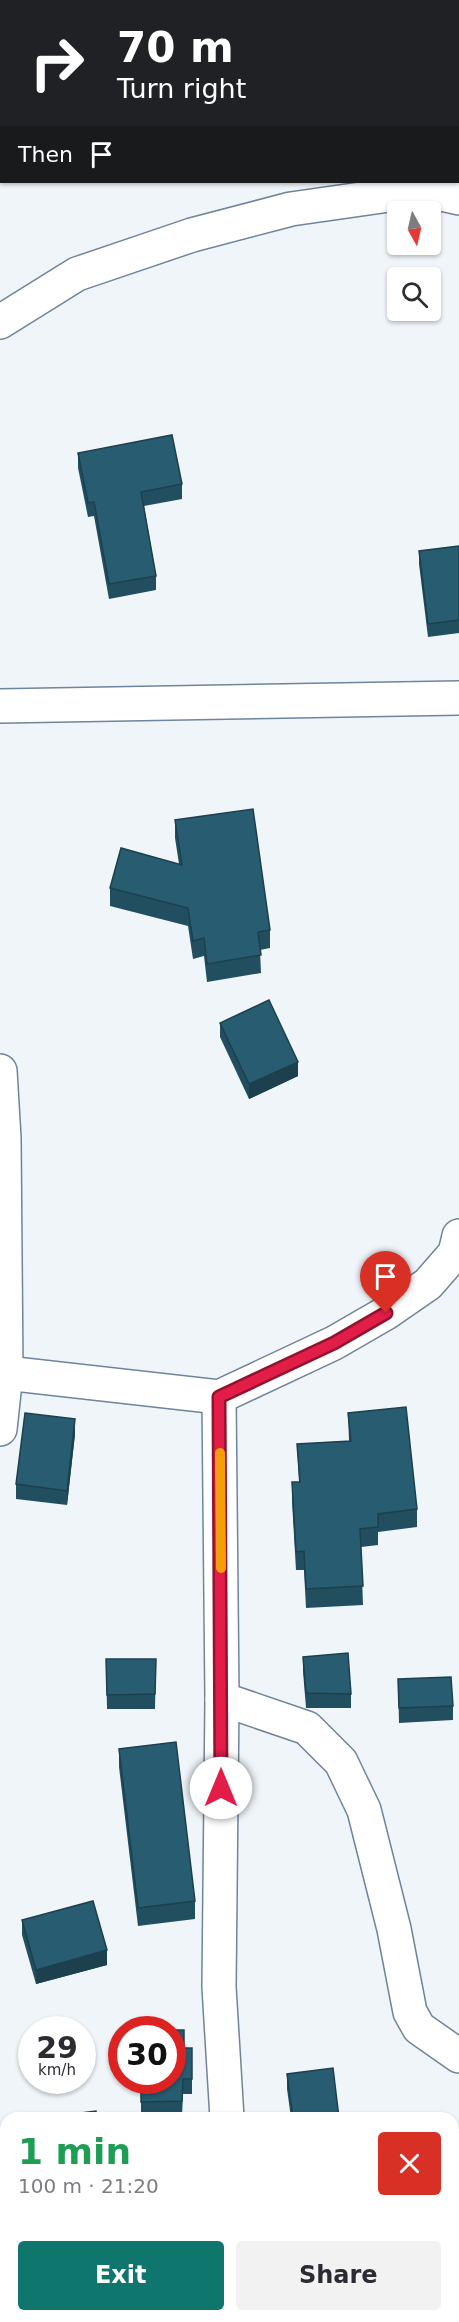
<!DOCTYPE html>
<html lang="en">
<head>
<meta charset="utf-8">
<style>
  body { margin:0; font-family:"DejaVu Sans",sans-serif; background:#f2f2f3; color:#2b2b33; height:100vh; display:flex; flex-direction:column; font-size:22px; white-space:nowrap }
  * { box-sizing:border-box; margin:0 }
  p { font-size:20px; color:#7c7c81 }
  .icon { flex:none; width:33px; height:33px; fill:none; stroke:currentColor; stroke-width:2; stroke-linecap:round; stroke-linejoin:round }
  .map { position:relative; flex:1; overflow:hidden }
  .details { position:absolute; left:0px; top:2112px; width:459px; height:210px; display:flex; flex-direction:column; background:#fff; border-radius:18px 18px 0 0; box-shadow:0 2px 4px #0004 }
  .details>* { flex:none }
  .hud { position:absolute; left:0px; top:0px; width:459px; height:183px; box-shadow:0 2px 4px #0004; background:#202124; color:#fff; overflow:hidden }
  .needle { width:39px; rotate:172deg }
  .controls { position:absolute; left:387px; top:201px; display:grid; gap:12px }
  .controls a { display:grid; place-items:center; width:54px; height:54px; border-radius:6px; background:#fff; box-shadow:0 2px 4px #0004; font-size:30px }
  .speed { position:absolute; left:18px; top:2016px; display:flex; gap:12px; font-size:30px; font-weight:700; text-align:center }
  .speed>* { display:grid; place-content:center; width:78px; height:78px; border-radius:50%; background:#fff; box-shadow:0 2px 4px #0004; line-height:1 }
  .speed small { font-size:15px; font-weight:400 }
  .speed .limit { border:9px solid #d22; background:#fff; color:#111 }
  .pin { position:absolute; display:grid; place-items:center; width:51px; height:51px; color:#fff; margin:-62px -26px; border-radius:50% 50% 50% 0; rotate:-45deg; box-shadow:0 0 6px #0007 }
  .pin .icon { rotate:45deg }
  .me { position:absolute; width:66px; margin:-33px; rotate:0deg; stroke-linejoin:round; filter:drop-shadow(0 0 4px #0008) }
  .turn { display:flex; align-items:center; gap:21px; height:126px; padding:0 18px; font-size:27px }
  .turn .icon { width:78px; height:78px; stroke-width:2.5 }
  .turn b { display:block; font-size:42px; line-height:51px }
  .then { display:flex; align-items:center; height:57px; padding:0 18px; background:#0003; gap:12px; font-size:22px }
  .round { display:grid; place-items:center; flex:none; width:63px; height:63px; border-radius:6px; background:#f2f2f3 }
  .headline { display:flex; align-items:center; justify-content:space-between; height:102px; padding:0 18px }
  h1 { font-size:36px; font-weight:800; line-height:45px; color:#1e9e55 }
  .primary-button { display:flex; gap:12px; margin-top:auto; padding:12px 18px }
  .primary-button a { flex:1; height:69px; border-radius:6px; background:#0f766e; color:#fff; font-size:24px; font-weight:800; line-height:69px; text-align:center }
  .primary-button a+a { background:#f2f2f3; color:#2b2b33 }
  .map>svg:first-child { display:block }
</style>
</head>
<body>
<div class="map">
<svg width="459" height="2322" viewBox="0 0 459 2322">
  <rect width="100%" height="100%" fill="#f0f5fa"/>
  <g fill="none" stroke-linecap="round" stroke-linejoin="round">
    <defs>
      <g id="minor">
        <polyline points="328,2 328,0"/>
        <polyline points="0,322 77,274 192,235 291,209 424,190 459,198"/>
        <polyline points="0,706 459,698"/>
        <polyline points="0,1071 4,1138 6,1373 0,1429"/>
        <polyline points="6,1373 219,1397 334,1343 386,1313 428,1284 455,1253 459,1236"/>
        <polyline points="219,1397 222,1699 219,1987 227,2118"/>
        <polyline points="222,1699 307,1728 341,1762 364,1810 394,1929 410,2012 419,2028 459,2056"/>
        <polyline points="0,2311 2,2322"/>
        <polyline points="239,2316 240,2322"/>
      </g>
    </defs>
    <use href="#minor" stroke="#6f849d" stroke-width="36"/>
    <use href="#minor" stroke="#fff" stroke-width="33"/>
  </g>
  <g fill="#224f60">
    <polygon points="78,453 182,484 182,499 144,506 156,576 156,590 109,599 94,516 88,517 78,468"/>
    <polygon points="459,546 459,633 428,637 419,564 419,551"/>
    <polygon points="175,820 270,930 270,948 260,950 261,973 207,982 204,956 193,959 188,926 110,906 110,888 179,864 175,838"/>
    <polygon points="220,1023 298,1076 249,1099 220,1037"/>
    <polygon points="348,1413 417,1509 417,1527 378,1532 378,1545 361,1547 363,1605 306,1608 304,1570 296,1570 292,1501 292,1482 299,1482 297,1444 349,1441"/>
    <polygon points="75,1434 67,1505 16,1499 16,1484"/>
    <polygon points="303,1657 351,1694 351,1708 306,1708 303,1671"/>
    <polygon points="106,1659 156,1659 155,1709 107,1709"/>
    <polygon points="398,1679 453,1706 453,1720 399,1723"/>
    <polygon points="119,1749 195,1901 195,1919 138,1926 119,1767"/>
    <polygon points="22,1920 107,1965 36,1984 22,1935"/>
    <polygon points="192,2048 192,2094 183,2094 182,2116 141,2116 141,2080"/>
    <polygon points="287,2074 339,2118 291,2118 287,2089"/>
  </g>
  <g fill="#1c404e">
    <polygon points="298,1062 298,1076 249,1099 249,1084"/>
    <polygon points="75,1419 75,1434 67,1505 67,1491"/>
    <polygon points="107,1950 107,1965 36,1984 36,1970"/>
  </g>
  <g fill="#285c70" stroke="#1c404e" stroke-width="1.5">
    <rect x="8" y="0" width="248" height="2"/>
    <polygon points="172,435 182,484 141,492 156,576 109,584 94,502 88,503 78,453"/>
    <polygon points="459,546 459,620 428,624 419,551"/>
    <polygon points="253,809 270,930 258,932 261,955 207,964 204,938 193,941 188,908 110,888 121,848 182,865 175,820"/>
    <polygon points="269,1000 298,1062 249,1084 220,1023"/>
    <polygon points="406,1407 417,1509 378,1514 378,1527 360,1529 363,1586 306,1589 304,1551 296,1552 292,1482 300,1482 297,1444 351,1441 348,1413"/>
    <polygon points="25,1413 75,1419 67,1491 16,1484"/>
    <polygon points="348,1653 351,1694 306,1693 303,1657"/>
    <polygon points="106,1659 156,1659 155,1694 107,1695"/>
    <polygon points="451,1677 453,1706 399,1708 398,1679"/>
    <polygon points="176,1742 195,1901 138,1908 119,1749"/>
    <polygon points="93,1901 107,1950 36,1970 22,1920"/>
    <polygon points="172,2030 184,2030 184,2048 192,2048 192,2079 183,2079 182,2101 141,2102 141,2080 172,2080"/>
    <polygon points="333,2068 339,2118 293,2118 287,2074"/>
    <polygon points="96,2111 96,2118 48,2118 48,2117"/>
    <polygon points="124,2316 181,2316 181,2317 189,2316 190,2322 125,2322"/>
    <rect x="310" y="2316" width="67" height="6"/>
  </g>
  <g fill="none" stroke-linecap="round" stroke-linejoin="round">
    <defs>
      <polyline id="route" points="221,1788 219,1397 334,1343 386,1313"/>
    </defs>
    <use href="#route" stroke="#92132f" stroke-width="15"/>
    <use href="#route" stroke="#e11d48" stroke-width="10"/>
    <polyline stroke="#f59e0b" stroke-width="10" points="220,1453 221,1568"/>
  </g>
</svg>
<div class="controls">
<a><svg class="needle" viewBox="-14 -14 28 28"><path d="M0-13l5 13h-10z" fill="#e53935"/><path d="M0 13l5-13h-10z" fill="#7c7c81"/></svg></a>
<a><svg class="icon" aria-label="search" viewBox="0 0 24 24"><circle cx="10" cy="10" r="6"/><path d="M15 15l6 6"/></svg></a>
</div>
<div class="speed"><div>29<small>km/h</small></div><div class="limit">30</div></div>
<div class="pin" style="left:386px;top:1313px;background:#d93025"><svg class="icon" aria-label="arrive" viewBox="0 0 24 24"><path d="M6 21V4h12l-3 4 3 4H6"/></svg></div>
<svg class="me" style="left:221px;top:1788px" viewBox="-20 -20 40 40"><circle r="19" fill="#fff"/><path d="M0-13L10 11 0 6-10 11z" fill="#e11d48"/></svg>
<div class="hud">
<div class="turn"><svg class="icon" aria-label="right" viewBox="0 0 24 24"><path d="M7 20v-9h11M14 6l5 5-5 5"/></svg><div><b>70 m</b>Turn right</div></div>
<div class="then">Then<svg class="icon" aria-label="arrive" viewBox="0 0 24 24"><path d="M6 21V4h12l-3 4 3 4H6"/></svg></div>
</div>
<section class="details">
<div class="headline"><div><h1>1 min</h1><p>100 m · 21:20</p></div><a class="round" style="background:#d93025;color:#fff"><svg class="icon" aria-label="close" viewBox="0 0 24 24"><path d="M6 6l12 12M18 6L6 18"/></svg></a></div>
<div class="primary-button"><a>Exit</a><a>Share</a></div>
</section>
</div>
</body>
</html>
